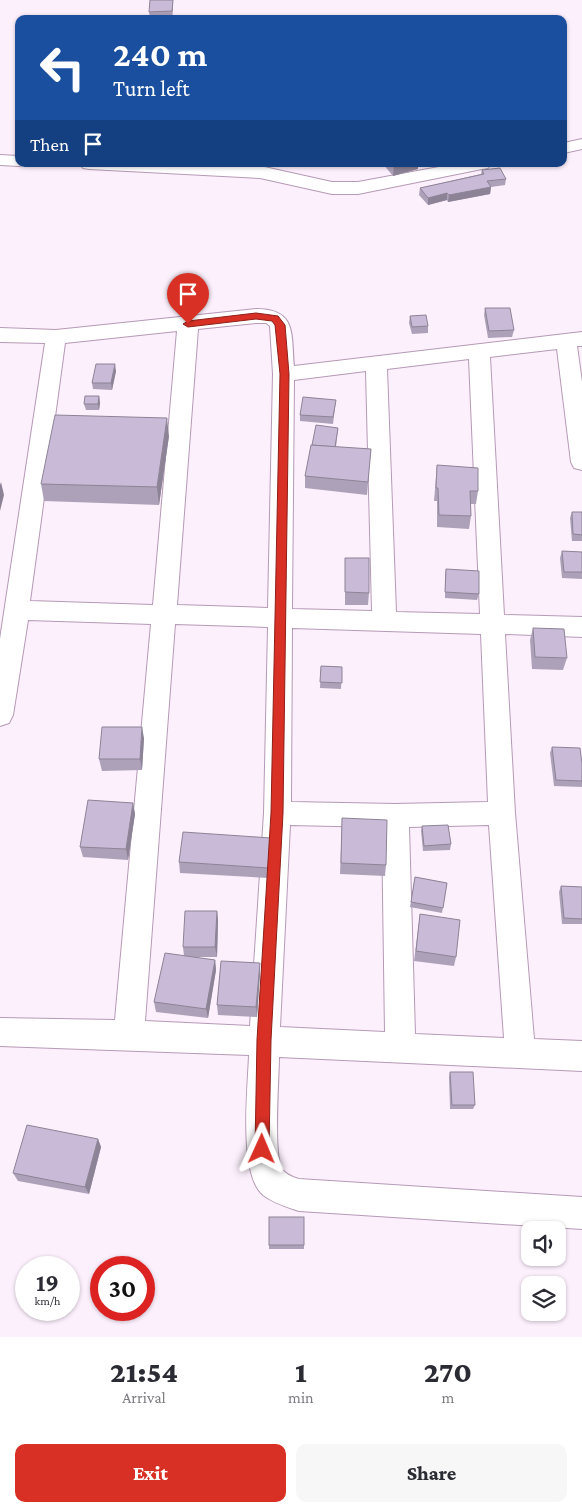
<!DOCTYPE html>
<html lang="en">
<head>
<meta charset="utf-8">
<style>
  body { margin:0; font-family:"Crimson Pro",serif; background:#f7f7f7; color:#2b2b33; height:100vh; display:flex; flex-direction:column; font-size:19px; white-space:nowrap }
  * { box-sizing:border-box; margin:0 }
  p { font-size:16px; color:#7c7c81 }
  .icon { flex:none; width:28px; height:28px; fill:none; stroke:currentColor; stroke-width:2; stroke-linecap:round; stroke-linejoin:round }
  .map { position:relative; height:1337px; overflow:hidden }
  .panel { display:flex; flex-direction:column; background:#fff; flex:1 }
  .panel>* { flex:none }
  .hud { position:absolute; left:15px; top:15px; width:552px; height:152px; border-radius:10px; box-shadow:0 1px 4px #0004; background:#1a4fa0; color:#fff; overflow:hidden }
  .buttons { position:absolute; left:521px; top:1221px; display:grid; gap:10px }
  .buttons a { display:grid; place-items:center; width:45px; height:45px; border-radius:10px; background:#fff; box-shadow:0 1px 4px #0004; font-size:25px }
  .speed { position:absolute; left:15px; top:1256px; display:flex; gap:10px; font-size:25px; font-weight:700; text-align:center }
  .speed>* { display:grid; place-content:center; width:65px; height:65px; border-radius:50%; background:#fff; box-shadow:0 1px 4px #0004; line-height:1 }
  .speed small { font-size:12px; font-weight:400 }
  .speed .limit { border:8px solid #d22; background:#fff; color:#111 }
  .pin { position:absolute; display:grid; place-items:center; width:42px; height:42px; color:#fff; margin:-51px -21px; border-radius:50% 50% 50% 0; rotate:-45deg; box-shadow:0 0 5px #0007 }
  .pin .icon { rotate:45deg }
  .me { position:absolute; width:55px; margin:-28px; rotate:1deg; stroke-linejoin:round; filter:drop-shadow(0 0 4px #0008) }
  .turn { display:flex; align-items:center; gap:18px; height:105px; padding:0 15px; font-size:22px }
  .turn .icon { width:65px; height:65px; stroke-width:2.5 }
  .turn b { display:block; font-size:35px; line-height:42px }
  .then { display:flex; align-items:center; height:48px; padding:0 15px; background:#0003; gap:10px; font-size:19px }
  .eta { display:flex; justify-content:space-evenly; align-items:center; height:85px; text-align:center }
  .eta b { font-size:30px; font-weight:800; line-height:35px }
  .cta { display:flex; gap:10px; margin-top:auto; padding:10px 15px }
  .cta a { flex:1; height:58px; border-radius:10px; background:#d93025; color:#fff; font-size:20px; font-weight:800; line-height:58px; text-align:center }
  .cta a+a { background:#f7f7f7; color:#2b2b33 }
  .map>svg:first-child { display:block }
</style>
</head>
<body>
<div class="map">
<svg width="582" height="1337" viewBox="0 0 582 1337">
  <rect width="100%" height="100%" fill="#fcf0fc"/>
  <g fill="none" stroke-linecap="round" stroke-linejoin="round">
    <defs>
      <g id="street">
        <polygon points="582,139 582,149 564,153 564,143"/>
        <polygon points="0,155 19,156 19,164 26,164 19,166 0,165"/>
        <polygon points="80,164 201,164 260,166 332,182 358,182 455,164 491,164 488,168 482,169 358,194 332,194 260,178 89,169 83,168"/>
        <path d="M256,309C297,309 291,334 294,366L582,332V346H577L582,382V470L574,468L571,462L557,349L490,357L504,615L582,617V637L505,634L515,813L534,1039L582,1041V1071L279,1057C279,1077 273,1156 282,1169C286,1175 293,1177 299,1179L582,1197V1229L299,1211C287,1207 273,1203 263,1195C238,1174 248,1087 249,1055L0,1046V1018L115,1020L151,624L28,620L13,715L9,723L0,726V639L45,343L0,342V328L56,330ZM256,323H266L270,326L273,374L268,608L177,605L198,329ZM177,331L153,605L30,601L65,343ZM469,359L480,614L396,612L387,369ZM366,371L372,611L292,609L294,380ZM175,624L268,627L264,813L250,1026L145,1021ZM292,628L481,634L488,802L395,804L291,802ZM290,825L382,827L385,1032L280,1027ZM489,825L504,1038L415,1034L409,827Z"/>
      </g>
    </defs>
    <use href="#street" stroke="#b59ab5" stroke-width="2"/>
    <use href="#street" fill="#fff" fill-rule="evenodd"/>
  </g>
  <g fill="#ada1b9">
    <polygon points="173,0 172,18 150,18 149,12"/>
    <polygon points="383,164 418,164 418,169 393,176"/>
    <polygon points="482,170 506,179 505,185 491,187 490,194 448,202 447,200 428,205 419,195 420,188 481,174"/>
    <polygon points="485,308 514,330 512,337 488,338 484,315"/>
    <polygon points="410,316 428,326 428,333 412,334 409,323"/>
    <polygon points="116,371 112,390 93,389 92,383"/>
    <polygon points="99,396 100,403 99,410 86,410 84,404"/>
    <polygon points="336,400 333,424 300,421 300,415"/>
    <polygon points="338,428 336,447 371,449 367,495 305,488 305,476 312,445"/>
    <polygon points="169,436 159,505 44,501 41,484"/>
    <polygon points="437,465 478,491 476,504 470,504 471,516 469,529 437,527 437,501 434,501"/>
    <polygon points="572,512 582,512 582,541 572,541 570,518"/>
    <polygon points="562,551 582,552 582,579 562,578 560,558"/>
    <polygon points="345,558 369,593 368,605 345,605"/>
    <polygon points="446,569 479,594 477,600 445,598 445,575"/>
    <polygon points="533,628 567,658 563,670 532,669 530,640"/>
    <polygon points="321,666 342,667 341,689 320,688"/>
    <polygon points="144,738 142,770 102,771 99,759"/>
    <polygon points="552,747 582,764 582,787 554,786 550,753"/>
    <polygon points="133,803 135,814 128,860 83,857 80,847"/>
    <polygon points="342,818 386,865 385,876 340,874"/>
    <polygon points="422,826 451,844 450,850 423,851 421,831"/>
    <polygon points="271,848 269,878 180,873 179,862"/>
    <polygon points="415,877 447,883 442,913 410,907"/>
    <polygon points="561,886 582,887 582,924 562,924 559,892"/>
    <polygon points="217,911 218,921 217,957 190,957 215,960 216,970 208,1018 156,1012 154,1002 184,956 183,947"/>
    <polygon points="420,914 456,957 454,966 414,961"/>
    <polygon points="260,963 260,973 257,1017 218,1015 217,1005"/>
    <polygon points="450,1072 475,1105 473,1109 450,1109 449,1077"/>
    <polygon points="98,1139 101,1147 89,1194 18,1181 13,1173"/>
    <rect x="269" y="1217" width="35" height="32"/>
  </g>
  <g fill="#8d8396">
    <polygon points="173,0 173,5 172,18 172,11"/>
    <polygon points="394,164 418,164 418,169 393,176"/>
    <polygon points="491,187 490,194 448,202 449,195"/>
    <polygon points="447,193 447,200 428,205 428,198"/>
    <polygon points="115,364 116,371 112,390 111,383"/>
    <polygon points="99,396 100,403 99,410 98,404"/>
    <polygon points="167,418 169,436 159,505 157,487"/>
    <polygon points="1,482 4,495 0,511 0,485"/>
    <polygon points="142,727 144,738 142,770 140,759"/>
    <polygon points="133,803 135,814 128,860 126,849"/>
    <polygon points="271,838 271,848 269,878 268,868"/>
    <polygon points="217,911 218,921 217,957 215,947"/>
    <polygon points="215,960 216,970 208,1018 206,1009"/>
    <polygon points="260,963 260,973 257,1017 256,1007"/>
    <polygon points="98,1139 101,1147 89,1194 85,1187"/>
  </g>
  <g fill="#c9bbd7" stroke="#8d8396">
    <polygon points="150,0 173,0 172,11 149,12"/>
    <polygon points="500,168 506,179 487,181 491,187 449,195 447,193 428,198 420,188 484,174 482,170"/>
    <polygon points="485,308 510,308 514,330 489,331"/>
    <polygon points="426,315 428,326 412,327 410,316"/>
    <polygon points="96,364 115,364 111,383 92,383"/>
    <polygon points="85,396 99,396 98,404 84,404"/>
    <polygon points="303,397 336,400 333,417 300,415"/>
    <polygon points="55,415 167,418 157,487 41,484"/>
    <polygon points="316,425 338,428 335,447 312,445"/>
    <polygon points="311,445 371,449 368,482 305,476"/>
    <polygon points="437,465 478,468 478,491 470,491 471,516 439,515 438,488 436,488"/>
    <polygon points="572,512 582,512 582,535 573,534"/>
    <polygon points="562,551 582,552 582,572 564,572"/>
    <polygon points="345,558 369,558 369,593 345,592"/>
    <polygon points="446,569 479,571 479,594 445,592"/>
    <polygon points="533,628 564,629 567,658 535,657"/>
    <polygon points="321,666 342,667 342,683 320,682"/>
    <polygon points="102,727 142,727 140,759 99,759"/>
    <polygon points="552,747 580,748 582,764 582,781 556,780"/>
    <polygon points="88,800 133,803 126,849 80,847"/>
    <polygon points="342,818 387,820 386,865 341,863"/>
    <polygon points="448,825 451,844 424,846 422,826"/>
    <polygon points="183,832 271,838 268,868 179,862"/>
    <polygon points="415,877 447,883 443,908 411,902"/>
    <polygon points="561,886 582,887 582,919 564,918"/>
    <polygon points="185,911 217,911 215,947 183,947"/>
    <polygon points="420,914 460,920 456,957 416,951"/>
    <polygon points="165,953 215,960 206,1009 154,1002"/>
    <polygon points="221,961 260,963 256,1007 217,1005"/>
    <polygon points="450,1072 473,1072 475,1105 452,1105"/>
    <polygon points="27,1125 98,1139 85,1187 13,1173"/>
    <rect x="269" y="1217" width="35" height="28"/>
  </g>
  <polygon fill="#d93025" stroke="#8d1f18" points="256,313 278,316 285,325 289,374 283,813 271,1040 269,1149 267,1154 262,1156 257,1154 255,1149 257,1040 271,813 280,374 275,325 272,321 256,319 188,327 183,324 188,321"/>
</svg>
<div class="buttons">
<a><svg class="icon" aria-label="sound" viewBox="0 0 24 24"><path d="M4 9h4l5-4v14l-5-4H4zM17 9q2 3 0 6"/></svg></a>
<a><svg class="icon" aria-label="layers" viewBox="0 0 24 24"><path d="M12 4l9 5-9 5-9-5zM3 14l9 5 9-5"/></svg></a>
</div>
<div class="speed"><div>19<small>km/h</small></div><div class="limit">30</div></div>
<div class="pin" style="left:188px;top:324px;background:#d93025"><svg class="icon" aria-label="arrive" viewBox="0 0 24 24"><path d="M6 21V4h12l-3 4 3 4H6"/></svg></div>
<svg class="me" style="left:262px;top:1149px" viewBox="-20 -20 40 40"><path d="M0-17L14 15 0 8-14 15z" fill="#d93025" stroke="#fff" stroke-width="4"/></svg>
<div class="hud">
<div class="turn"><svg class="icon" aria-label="left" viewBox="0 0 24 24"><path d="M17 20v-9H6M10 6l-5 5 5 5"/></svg><div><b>240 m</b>Turn left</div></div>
<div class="then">Then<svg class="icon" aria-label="arrive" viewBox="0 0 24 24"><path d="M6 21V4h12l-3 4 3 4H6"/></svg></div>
</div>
</div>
<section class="panel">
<div class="eta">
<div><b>21:54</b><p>Arrival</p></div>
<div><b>1</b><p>min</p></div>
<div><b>270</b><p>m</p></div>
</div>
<div class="cta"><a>Exit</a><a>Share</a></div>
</section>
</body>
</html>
